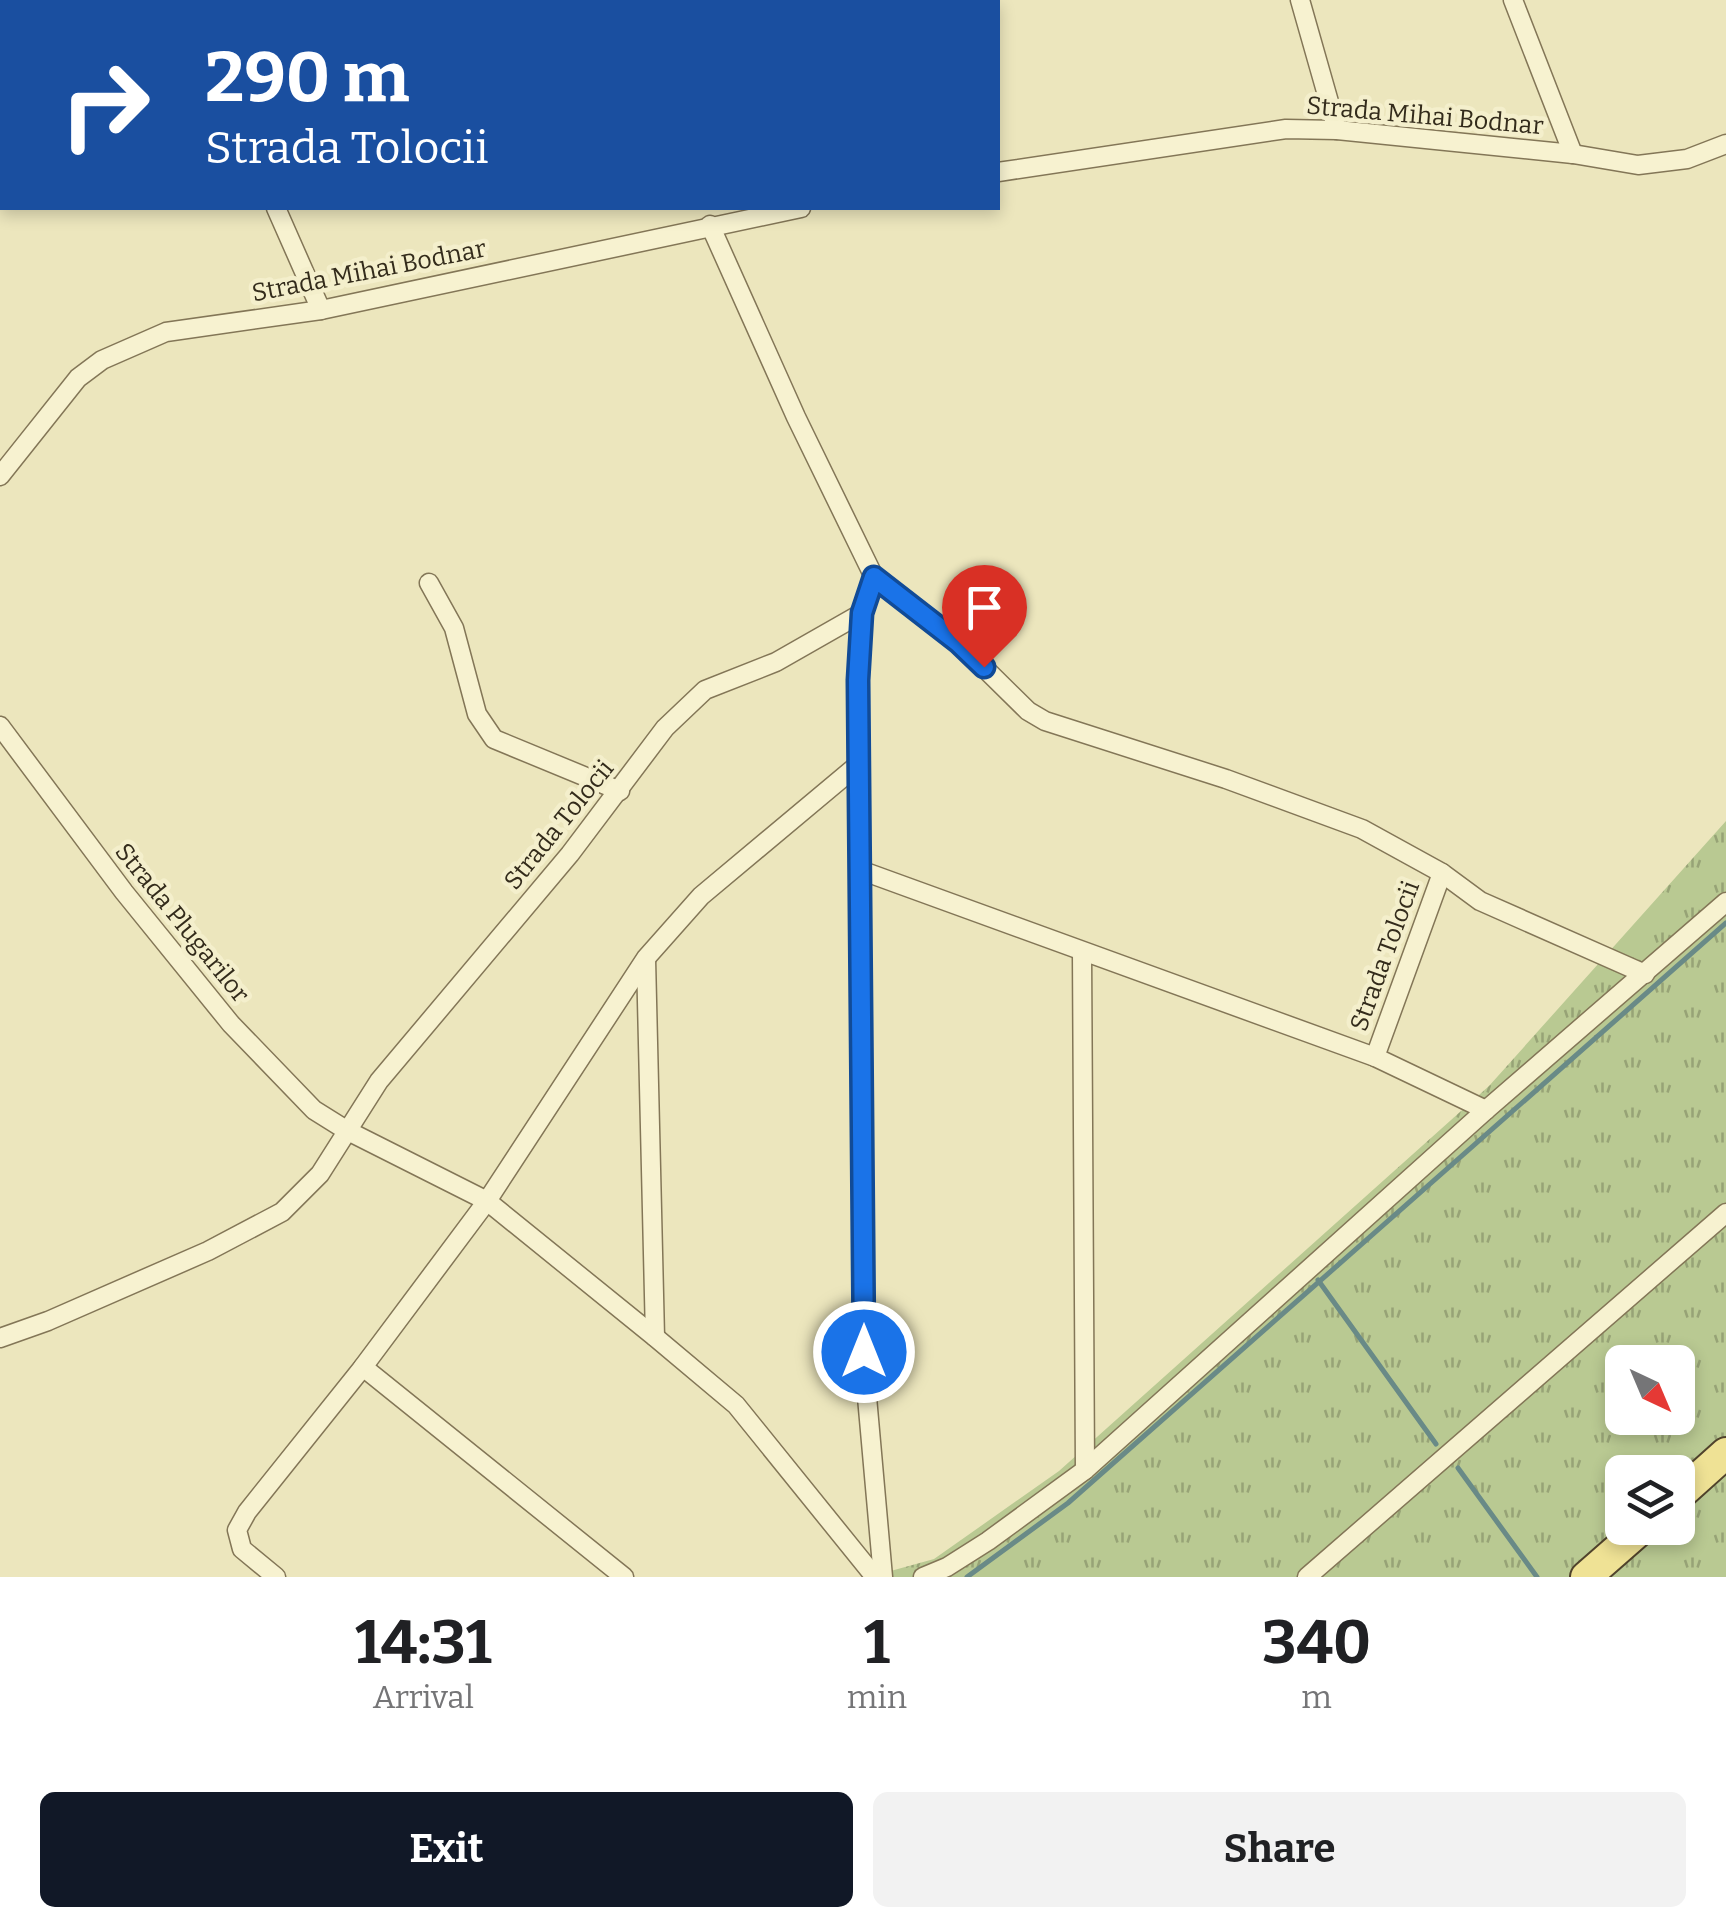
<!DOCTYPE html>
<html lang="en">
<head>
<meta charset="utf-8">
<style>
  body { margin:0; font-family:Bitter,serif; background:#f2f2f2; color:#202124; height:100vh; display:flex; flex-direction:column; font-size:38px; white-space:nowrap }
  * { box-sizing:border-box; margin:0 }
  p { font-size:32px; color:#757577 }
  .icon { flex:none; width:55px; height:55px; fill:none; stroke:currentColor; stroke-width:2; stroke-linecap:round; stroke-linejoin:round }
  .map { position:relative; height:1577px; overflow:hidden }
  .side { display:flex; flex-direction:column; background:#fff; flex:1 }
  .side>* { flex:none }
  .hud { position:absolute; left:0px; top:0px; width:1000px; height:210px; box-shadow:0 5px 15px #0003; background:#1a4fa0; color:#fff; overflow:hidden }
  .needle { width:65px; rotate:136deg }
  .controls { position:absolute; left:1605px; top:1345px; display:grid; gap:20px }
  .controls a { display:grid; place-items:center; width:90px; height:90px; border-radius:15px; background:#fff; box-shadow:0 5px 15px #0003; font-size:50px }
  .pin { position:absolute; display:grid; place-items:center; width:85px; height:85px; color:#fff; margin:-102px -42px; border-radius:50% 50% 50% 0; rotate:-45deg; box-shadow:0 0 10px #0007 }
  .pin .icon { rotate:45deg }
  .me { position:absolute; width:110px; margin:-55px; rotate:0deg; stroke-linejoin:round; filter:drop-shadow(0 0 8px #0008) }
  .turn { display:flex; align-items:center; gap:35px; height:210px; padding:0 40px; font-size:45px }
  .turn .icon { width:130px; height:130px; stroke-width:2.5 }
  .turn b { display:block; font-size:70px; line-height:85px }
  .eta { display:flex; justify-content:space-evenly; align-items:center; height:170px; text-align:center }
  .eta b { font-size:60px; font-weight:700; line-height:70px }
  .button { display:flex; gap:20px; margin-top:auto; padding:20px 40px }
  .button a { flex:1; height:115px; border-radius:15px; background:#111827; color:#fff; font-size:40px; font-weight:700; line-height:115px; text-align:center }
  .button a+a { background:#f2f2f2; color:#202124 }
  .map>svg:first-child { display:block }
</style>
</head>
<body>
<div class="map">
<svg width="1726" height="1577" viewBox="0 0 1726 1577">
  <defs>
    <pattern id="grass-tufts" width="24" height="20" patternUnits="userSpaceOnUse" patternTransform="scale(2.5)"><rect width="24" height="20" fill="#b9c992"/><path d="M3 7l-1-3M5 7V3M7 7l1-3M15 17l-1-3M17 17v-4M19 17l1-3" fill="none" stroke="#97a376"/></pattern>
  </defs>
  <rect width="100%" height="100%" fill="#ece6bd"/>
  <path fill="url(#grass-tufts)" fill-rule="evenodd" d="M1726,821V1577H869L934,1559L1059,1471L1489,1086ZM1622,1362H1678V1418H1622ZM1622,1472H1678V1528H1622Z"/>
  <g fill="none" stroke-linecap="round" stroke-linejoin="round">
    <g stroke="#698a87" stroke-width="5">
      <polyline points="1318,1280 1436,1444"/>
      <polyline points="1458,1468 1537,1577"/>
      <polyline points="967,1577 1068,1503 1726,923"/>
    </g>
    <defs>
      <g id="minor">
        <polyline points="167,0 169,2"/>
        <polyline points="845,0 845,2"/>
        <polyline points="1300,0 1337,130"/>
        <polyline points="1513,0 1573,154"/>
        <polyline points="998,172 1286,129 1337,130 1573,154 1638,165 1687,159 1726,144"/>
        <polyline points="276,208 321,310"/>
        <polyline points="710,225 796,417 874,577 959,643 1028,711 1045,721 1226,779 1362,829 1442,873 1480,901 1645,974"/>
        <polyline points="0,476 78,378 102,360 166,332 321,310 801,208"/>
        <polyline points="874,577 862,613 858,680 863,1352 883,1577"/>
        <polyline points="429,583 454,628 477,714 494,739 620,791"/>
        <polyline points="0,726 124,892 231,1024 314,1110 346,1130 487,1201 655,1337 736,1405 875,1577"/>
        <polyline points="860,870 1375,1057 1486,1110"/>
        <polyline points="1082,952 1085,1470"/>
        <polyline points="646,959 655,1337"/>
        <polyline points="1375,1057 1442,873"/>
        <polyline points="0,1338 48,1321 208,1251 282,1212 320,1174 379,1081 570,854 665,728 705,690 776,662 862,613"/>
        <polyline points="363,1367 624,1577"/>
        <polyline points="276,1577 242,1549 237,1530 247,1512 363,1367 487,1201 646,958 701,896 860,763"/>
        <polyline points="923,1577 947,1567 988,1541 1085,1470 1486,1110 1726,902"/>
        <polyline points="1307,1577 1726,1213"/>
      </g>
      <g id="primary">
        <polyline points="1678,1496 1726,1453"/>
        <polyline points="1586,1577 1642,1528"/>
      </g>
    </defs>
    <use href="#minor" stroke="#837657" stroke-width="21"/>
    <use href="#primary" stroke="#50432c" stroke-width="34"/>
    <use href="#minor" stroke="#f7f2d0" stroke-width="18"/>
    <use href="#primary" stroke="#efe295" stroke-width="30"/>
  </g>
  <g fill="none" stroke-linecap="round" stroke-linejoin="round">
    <defs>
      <polyline id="route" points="864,1352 858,680 862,613 874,577 959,643 984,667"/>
    </defs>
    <use href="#route" stroke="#114b97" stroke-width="25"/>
    <use href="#route" stroke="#1a73e8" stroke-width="18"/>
  </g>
  <g text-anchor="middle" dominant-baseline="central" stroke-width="9" stroke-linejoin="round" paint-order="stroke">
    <g font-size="25" fill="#332b1b" stroke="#f4efcc">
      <text transform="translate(1425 116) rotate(5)">Strada Mihai Bodnar</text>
      <text transform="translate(369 271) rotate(-11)">Strada Mihai Bodnar</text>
      <text transform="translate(559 825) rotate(-51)">Strada Tolocii</text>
      <text transform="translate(182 923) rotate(51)">Strada Plugarilor</text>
      <text transform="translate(1385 956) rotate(-70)">Strada Tolocii</text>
    </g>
  </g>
</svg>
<div class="controls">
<a><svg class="needle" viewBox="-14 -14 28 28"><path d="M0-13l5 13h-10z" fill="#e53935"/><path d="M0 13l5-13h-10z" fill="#757577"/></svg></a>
<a><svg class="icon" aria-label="layers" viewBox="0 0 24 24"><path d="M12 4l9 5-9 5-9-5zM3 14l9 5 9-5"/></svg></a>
</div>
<div class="pin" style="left:984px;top:667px;background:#d93025"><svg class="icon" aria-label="arrive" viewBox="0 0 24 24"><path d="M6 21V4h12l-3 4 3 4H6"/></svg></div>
<svg class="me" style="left:864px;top:1352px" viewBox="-20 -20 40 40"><circle r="17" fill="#1a73e8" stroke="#fff" stroke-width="3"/><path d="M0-11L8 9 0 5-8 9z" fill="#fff"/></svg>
<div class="hud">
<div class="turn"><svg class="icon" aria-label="right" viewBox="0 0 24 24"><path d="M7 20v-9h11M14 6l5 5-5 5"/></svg><div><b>290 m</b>Strada Tolocii</div></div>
</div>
</div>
<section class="side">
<div class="eta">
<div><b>14:31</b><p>Arrival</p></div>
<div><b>1</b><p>min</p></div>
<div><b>340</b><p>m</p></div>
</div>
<div class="button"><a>Exit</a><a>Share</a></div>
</section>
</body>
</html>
